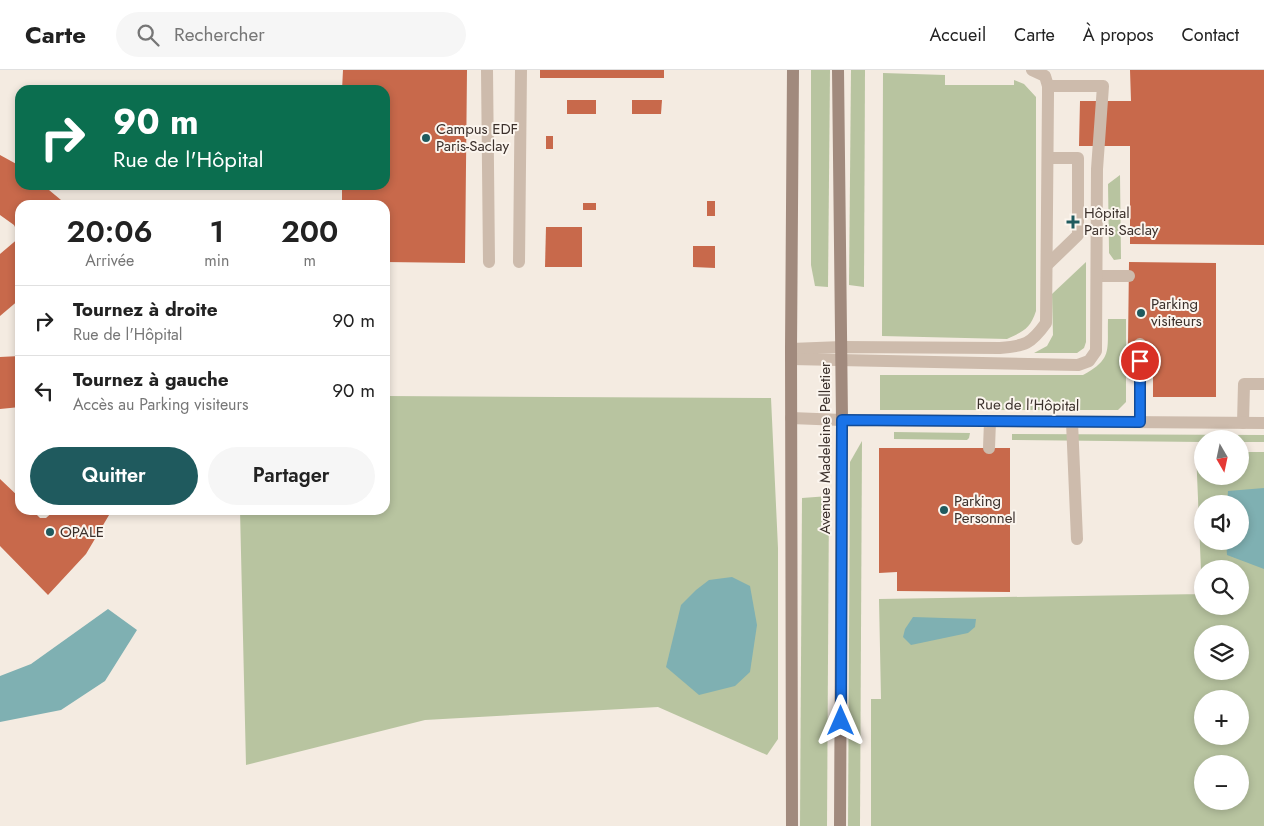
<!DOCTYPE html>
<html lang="fr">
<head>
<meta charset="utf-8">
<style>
  body { margin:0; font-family:Jost,sans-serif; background:#f6f6f6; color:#222; height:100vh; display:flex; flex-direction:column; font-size:19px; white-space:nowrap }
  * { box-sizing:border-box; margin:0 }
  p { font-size:16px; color:#767676 }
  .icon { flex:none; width:28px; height:28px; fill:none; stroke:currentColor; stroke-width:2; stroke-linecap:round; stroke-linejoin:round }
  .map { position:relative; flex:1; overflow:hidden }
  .side { position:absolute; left:15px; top:130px; width:375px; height:315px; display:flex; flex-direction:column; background:#fff; border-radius:15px; box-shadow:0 2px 8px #0003 }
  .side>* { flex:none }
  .banner { position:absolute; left:15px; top:15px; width:375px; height:105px; border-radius:15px; box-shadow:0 2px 8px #0003; background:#0b6e4f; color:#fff; overflow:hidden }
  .needle { width:32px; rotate:171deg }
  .fabs { position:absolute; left:1194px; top:360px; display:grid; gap:10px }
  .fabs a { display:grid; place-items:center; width:55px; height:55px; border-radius:50%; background:#fff; box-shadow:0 2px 8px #0003; font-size:25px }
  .pin { position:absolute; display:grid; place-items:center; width:42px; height:42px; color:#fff; margin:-21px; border:2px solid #fff; border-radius:50%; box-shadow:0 1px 5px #0007 }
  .me { position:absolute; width:55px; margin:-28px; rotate:0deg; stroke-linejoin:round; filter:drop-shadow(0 0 4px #0008) }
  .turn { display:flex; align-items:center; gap:18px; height:105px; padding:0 15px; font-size:22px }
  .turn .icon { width:65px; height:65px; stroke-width:2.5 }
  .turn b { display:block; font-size:35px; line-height:42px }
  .eta { display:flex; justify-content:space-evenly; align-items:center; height:85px; text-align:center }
  .eta b { font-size:30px; font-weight:600; line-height:35px }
  .primary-button { display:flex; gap:10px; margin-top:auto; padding:10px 15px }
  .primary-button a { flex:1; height:58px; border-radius:30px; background:#1f5a5e; color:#fff; font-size:20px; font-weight:600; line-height:58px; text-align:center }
  .primary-button a+a { background:#f6f6f6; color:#222 }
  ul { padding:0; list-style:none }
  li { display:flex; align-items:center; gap:15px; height:70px; padding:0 15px; border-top:1px solid #e0e0e0 }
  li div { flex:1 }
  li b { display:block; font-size:19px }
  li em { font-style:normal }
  header { display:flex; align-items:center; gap:30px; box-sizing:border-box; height:70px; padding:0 25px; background:#fff; border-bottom:1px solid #e0e0e0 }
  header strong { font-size:24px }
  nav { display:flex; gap:28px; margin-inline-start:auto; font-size:18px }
  .search { width:350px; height:45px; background:#f6f6f6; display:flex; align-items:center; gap:12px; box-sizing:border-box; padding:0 18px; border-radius:28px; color:#767676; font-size:19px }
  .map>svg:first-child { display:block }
</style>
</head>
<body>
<header>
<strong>Carte</strong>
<div class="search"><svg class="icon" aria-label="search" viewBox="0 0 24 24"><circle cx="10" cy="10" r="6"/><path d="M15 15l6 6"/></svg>Rechercher</div>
<nav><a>Accueil</a><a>Carte</a><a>À propos</a><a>Contact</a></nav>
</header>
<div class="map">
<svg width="1264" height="756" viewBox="0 0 1264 756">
  <rect width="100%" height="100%" fill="#f4ebe1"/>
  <g fill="#b8c4a0" fill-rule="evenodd">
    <polygon points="811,0 830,0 828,217 815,216 811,195"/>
    <polygon points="851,0 865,0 864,217 849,215"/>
    <path d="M883,3L945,5V15H1014V10L1024,14L1036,27V241C1030,259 1024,261 1007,269L882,266Z"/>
    <polygon points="1120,105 1121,189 1114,190 1109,183 1109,178 1108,114"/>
    <polygon points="1086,192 1086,272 1084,278 1077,283 1034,283 1047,276 1053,265 1052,224"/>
    <path d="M1108,249H1126V332L1118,340H880V305H1083C1113,289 1107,280 1108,249Z"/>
    <polygon points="385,326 771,328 778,478 778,669 767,685 658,637 425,650 246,695 240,440 385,440"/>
    <polygon points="894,362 970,363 969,368 967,370 894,369"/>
    <polygon points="1012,364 1264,365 1264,372 1240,372 1240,369 1202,369 1202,372 1012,370"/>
    <polygon points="862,371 860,756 848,756 850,392"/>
    <path d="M1196,381H1202V406H1240V382H1264V756H871V629H881L879,529L1202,524ZM1202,434H1240V471H1202ZM1202,499H1240V536H1202ZM1202,564H1240V601H1202ZM1202,629H1240V666H1202ZM1202,694H1240V731H1202Z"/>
    <polygon points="829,426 827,756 800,756 802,428"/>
  </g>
  <g fill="#7fb0b2">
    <polygon points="1264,418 1264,499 1227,485 1226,471 1240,471 1240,434 1227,434 1228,421"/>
    <polygon points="732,507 750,516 757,555 750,602 735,616 699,625 666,597 681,535 696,520 709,510"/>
    <polygon points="108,539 137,560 105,611 61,640 0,652 0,606 31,594"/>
    <polygon points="913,547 976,549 975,557 968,563 911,575 903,567 905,559"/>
  </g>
  <g fill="#c8694b">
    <polygon points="343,0 467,0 465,193 385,192 385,135 342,135 342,115 385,115 385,20 342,20"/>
    <rect x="540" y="0" width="124" height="8"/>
    <polygon points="1130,0 1264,0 1264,175 1130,174 1130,76 1079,76 1080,31 1131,31"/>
    <rect x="567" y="30" width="29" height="14"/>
    <polygon points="632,30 662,30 661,44 632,44"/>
    <rect x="546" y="66" width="7" height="13"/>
    <polygon points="0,85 20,96 20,115 43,115 67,135 20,135 20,167 14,155 0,145"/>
    <rect x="707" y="131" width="8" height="15"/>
    <rect x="583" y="133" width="13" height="7"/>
    <polygon points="546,157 582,157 582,197 545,197"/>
    <polygon points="20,167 20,229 0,246 0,184"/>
    <polygon points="693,176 715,176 715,198 693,197"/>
    <polygon points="1129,192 1216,193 1216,327 1153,327 1153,274 1128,274"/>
    <polygon points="20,286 20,337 0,339 0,287"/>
    <polygon points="879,378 1010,378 1010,522 897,521 897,502 879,503"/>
    <polygon points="0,409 20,428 20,440 32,440 40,448 46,448 55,440 112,440 86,484 48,525 0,476"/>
  </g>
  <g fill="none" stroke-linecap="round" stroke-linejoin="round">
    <g stroke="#cdbbac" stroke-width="12">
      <polyline points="487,0 489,192"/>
      <polyline points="519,192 521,0"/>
      <polyline points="1047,195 1078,165 1078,88 1048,88"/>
      <polyline points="1098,206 1129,206"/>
      <path d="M791,279L842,277L1000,278C1025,276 1031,274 1046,253L1048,25V16L1045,6L1032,0"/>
      <polyline points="791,289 1078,295 1089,291 1096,281 1097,99 1103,16 1048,16"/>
      <polyline points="1072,352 1077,469"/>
      <polyline points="1140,352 1140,274"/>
      <polyline points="1243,353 1244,314 1264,314"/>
      <polyline points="989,378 990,351"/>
    </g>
    <polyline stroke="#cdbbac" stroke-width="12" points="791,348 842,350 1264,353"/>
    <g stroke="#a18a7d" stroke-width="12">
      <polyline points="838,0 842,350 840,756"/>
      <polyline points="792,756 791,279 793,0"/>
    </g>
  </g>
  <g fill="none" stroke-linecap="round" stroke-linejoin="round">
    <defs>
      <polyline id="route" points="841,651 842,350 1140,352 1140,291"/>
    </defs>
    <use href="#route" stroke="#114b97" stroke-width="12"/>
    <use href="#route" stroke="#1a73e8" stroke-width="9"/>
  </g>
  <g fill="#1f5a5e" stroke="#fbf5ee" stroke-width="2">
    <circle cx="426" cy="68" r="5"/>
    <path d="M1070.5 144.5h5v5h5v5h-5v5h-5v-5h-5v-5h5z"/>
    <circle cx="1141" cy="243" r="5"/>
    <circle cx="944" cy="440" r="5"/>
    <circle cx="50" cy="462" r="5"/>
  </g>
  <g text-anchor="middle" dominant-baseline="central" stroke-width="4" stroke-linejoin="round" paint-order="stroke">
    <g font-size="15" fill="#3b302b" stroke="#fbf5ee" text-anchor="start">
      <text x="436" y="59">Campus EDF<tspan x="436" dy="17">Paris-Saclay</tspan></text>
      <text x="1084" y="143">Hôpital<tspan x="1084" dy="17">Paris Saclay</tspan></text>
      <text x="1151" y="234">Parking<tspan x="1151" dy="17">visiteurs</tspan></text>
      <text x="954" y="431">Parking<tspan x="954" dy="17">Personnel</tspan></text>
      <text x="60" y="462">OPALE</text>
    </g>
    <g font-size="15" fill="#3b302b" stroke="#fbf5ee">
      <text transform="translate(1028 335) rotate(1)">Rue de l'Hôpital</text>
      <text transform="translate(825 378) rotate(-90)">Avenue Madeleine Pelletier</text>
    </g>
  </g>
</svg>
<div class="fabs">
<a><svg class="needle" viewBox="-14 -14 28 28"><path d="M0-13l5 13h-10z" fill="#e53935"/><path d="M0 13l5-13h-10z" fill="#767676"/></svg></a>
<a><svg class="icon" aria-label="sound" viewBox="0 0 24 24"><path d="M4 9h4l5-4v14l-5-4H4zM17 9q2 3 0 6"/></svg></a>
<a><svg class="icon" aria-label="search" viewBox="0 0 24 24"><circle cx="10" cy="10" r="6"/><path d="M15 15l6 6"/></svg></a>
<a><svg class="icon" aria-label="layers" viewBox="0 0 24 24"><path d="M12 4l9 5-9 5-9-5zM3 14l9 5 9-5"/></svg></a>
<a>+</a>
<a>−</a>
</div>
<div class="pin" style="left:1140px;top:291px;background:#d93025"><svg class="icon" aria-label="arrive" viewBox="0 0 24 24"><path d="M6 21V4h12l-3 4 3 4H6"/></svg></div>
<svg class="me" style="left:841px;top:651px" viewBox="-20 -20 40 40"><path d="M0-17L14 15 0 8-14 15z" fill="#1a73e8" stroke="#fff" stroke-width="4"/></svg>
<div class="banner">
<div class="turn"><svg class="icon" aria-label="right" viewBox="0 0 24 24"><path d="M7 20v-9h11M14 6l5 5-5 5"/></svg><div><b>90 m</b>Rue de l'Hôpital</div></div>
</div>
<section class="side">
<div class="eta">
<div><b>20:06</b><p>Arrivée</p></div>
<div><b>1</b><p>min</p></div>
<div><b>200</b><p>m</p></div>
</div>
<ul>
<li><svg class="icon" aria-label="right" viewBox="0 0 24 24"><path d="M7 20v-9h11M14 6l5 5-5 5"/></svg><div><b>Tournez à droite</b><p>Rue de l'Hôpital</p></div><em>90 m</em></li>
<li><svg class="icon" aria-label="left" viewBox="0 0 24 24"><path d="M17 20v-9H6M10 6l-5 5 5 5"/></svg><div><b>Tournez à gauche</b><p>Accès au Parking visiteurs</p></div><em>90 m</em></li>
</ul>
<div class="primary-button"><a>Quitter</a><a>Partager</a></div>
</section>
</div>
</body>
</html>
